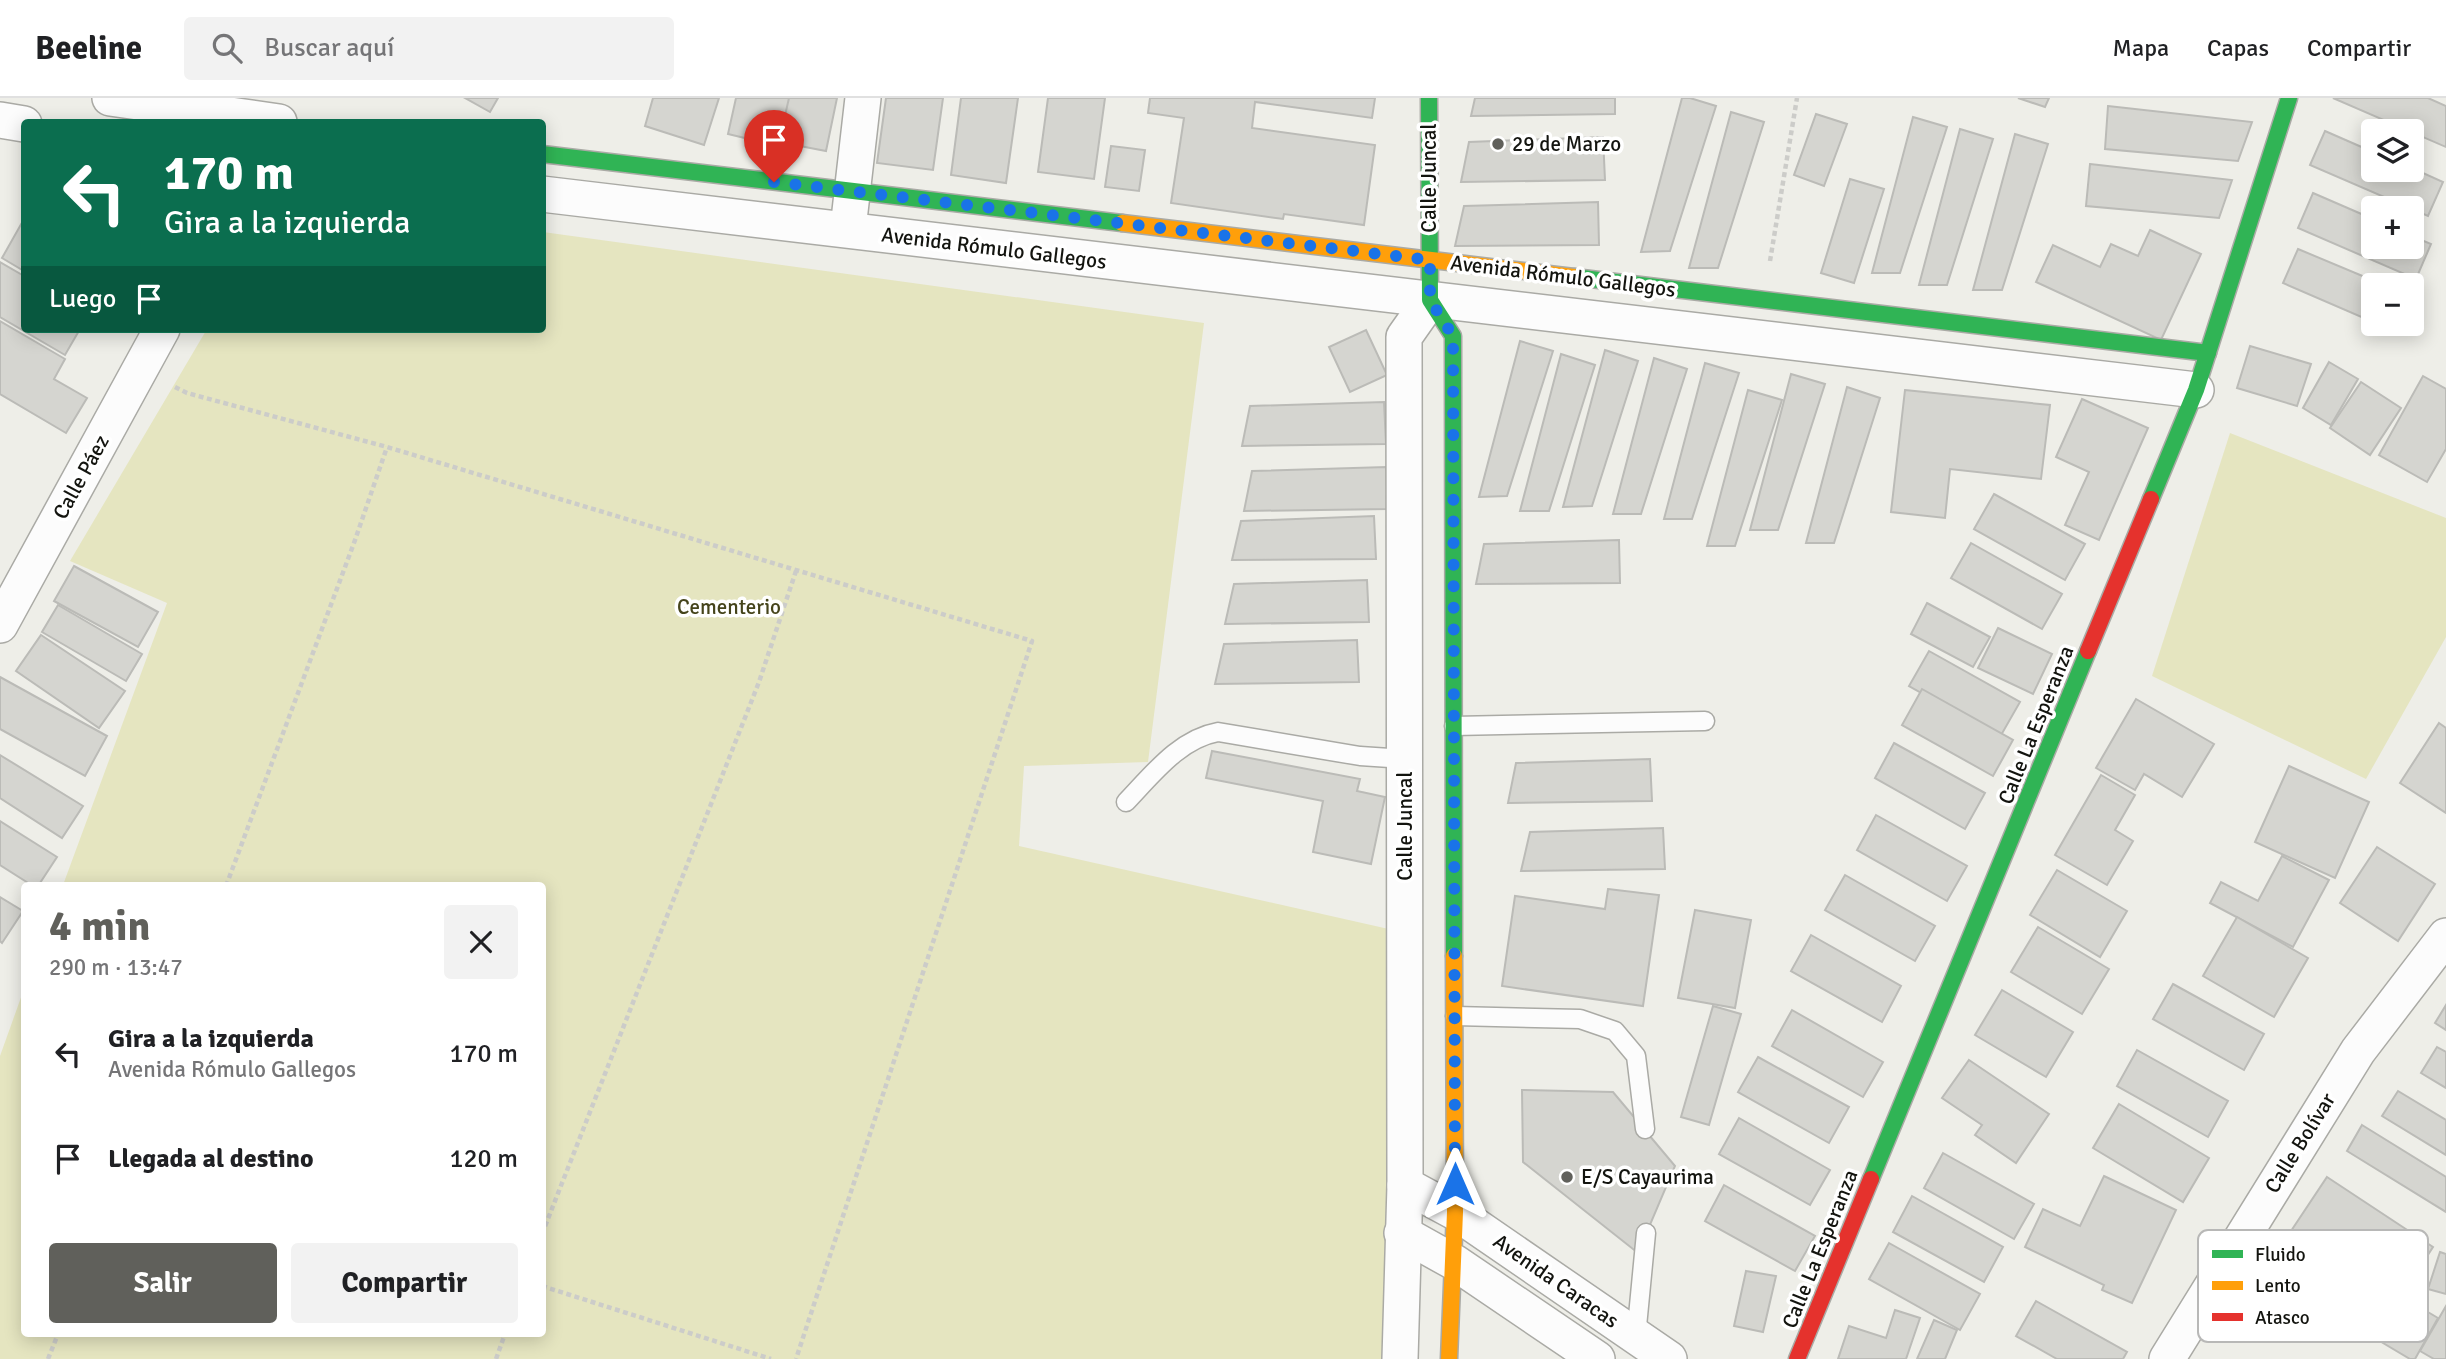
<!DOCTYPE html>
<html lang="es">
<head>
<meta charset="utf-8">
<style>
  body { margin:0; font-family:Signika,sans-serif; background:#f2f2f2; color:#202124; height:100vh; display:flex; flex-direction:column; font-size:26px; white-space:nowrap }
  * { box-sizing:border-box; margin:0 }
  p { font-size:23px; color:#757577 }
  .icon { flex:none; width:38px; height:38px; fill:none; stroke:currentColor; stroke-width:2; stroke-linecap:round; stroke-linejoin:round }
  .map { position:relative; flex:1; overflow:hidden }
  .drawer { position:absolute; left:21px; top:784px; width:525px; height:455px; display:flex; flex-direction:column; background:#fff; border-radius:7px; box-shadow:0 4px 18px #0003 }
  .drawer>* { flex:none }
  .banner { position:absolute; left:21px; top:21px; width:525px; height:214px; border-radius:7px; box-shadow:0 4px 18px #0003; background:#0b6e4f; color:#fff; overflow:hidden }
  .fabs { position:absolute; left:2361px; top:21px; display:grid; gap:14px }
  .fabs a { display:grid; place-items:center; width:63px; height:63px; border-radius:7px; background:#fff; box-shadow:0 4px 18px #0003; font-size:35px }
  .pin { position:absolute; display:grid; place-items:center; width:60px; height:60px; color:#fff; margin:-72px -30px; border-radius:50% 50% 50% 0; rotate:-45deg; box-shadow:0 0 7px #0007 }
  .pin .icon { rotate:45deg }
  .me { position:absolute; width:77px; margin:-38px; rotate:0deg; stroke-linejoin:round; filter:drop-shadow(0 0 5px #0008) }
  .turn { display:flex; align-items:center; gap:24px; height:147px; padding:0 28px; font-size:32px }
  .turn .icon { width:91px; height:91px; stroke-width:2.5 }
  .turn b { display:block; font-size:49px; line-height:60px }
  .then { display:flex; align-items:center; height:66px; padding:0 28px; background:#0003; gap:14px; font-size:26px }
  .round { display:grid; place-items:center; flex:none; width:74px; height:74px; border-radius:7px; background:#f2f2f2 }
  .head { display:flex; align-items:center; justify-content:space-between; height:119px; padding:0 28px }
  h1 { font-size:42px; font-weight:700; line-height:52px; color:#60605b }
  .primary-button { display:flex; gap:14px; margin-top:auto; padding:14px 28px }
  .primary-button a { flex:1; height:80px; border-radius:7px; background:#60605b; color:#fff; font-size:28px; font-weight:700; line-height:80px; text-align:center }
  .primary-button a+a { background:#f2f2f2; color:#202124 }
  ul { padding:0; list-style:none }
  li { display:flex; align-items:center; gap:21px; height:105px; padding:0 28px }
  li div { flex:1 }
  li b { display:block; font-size:26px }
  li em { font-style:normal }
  header { display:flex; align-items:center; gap:42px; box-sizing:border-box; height:98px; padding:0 35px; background:#fff; border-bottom:2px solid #e0e0e0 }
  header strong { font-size:33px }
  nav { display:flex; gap:38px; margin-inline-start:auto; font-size:24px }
  .search { width:490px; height:63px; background:#f2f2f2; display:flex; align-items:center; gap:18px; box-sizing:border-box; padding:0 24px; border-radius:7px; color:#757577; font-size:26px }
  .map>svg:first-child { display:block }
</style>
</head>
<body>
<header>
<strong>Beeline</strong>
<div class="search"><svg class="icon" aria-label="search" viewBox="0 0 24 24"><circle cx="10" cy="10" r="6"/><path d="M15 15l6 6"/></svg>Buscar aquí</div>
<nav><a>Mapa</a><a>Capas</a><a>Compartir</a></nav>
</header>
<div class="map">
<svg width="2446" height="1261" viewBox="0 0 2446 1261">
  <rect width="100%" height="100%" fill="#eeeee8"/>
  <g fill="#e5e5c0">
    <polygon points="543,134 1204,225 1148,664 1024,668 1019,748 1402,834 1387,1261 0,1261 0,958 24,891 24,1236 542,1236 542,788 63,787 167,505 70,463 207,231 542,231"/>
    <polygon points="2230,335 2446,420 2446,539 2366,681 2152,578"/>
  </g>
  <g fill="#d5d5d0" stroke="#bbbbb7" stroke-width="2">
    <polygon points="465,0 498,0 490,14"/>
    <polygon points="653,0 719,0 704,47 645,28"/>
    <polygon points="736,0 790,0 778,48 728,36"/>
    <polygon points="789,0 837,0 826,53 779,44"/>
    <polygon points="886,0 943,0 933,72 877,65"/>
    <polygon points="961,0 1018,0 1006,85 951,77"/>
    <polygon points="1048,0 1105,0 1094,81 1038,74"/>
    <polygon points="1150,0 1375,0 1372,20 1255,4 1252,30 1375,47 1364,127 1284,116 1283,121 1171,105 1184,20 1148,15"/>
    <polygon points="1475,0 1615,0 1615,16 1471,18"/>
    <polygon points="1682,0 1690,0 1716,8 1670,153 1641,154"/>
    <polygon points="2018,0 2049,0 2045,9"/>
    <polygon points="2333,0 2428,0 2446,8 2446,49"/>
    <polygon points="2108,8 2252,24 2238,63 2105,51"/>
    <polygon points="1731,14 1764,24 1718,170 1689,170"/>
    <polygon points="1816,16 1847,26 1824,88 1794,77"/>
    <polygon points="1913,19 1947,29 1900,175 1872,175"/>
    <polygon points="1960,31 1993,41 1947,187 1919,187"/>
    <polygon points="2325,33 2373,54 2373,72 2412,70 2443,84 2428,118 2310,67"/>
    <polygon points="2015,36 2048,46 2002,192 1973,192"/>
    <polygon points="1603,39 1605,82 1461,84 1469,44"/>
    <polygon points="1111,48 1145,52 1139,93 1105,89"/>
    <polygon points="2090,66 2232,82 2219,120 2086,108"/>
    <polygon points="1850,81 1884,91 1854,185 1821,175"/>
    <polygon points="2313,95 2373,121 2373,149 2412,149 2412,138 2431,146 2416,181 2298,130"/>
    <polygon points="1598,104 1599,147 1455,148 1464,108"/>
    <polygon points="24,121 24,173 2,160"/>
    <polygon points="2150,132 2201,156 2161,242 2036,184 2053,147 2100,169 2111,146 2138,158"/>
    <polygon points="2298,151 2384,187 2373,187 2373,224 2283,185"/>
    <polygon points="0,164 24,178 24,231 80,231 65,257 0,219"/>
    <polygon points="0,223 65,261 54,281 87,300 66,335 0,296"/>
    <polygon points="2377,226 2405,226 2401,236"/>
    <polygon points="1366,232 1387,277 1350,294 1329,249"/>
    <polygon points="1520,243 1553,253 1507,398 1479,399"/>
    <polygon points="2250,248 2311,266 2297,308 2237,290"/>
    <polygon points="1605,252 1638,263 1592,408 1563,409"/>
    <polygon points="1561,256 1595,267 1549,413 1520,413"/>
    <polygon points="1654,260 1687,271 1641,416 1613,416"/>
    <polygon points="2329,264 2358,281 2331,327 2303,310"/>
    <polygon points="1705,265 1739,275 1692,421 1664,421"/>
    <polygon points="1791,276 1825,286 1778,432 1750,432"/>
    <polygon points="2423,278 2446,291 2446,351 2427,384 2379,357"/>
    <polygon points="2361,284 2401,310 2370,357 2330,330"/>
    <polygon points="1847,289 1880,300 1834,445 1806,445"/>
    <polygon points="1748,292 1782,302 1735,448 1707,448"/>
    <polygon points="1905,292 2050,307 2041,381 1950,371 1945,420 1891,414"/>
    <polygon points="2082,301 2148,330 2099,442 2065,427 2089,374 2056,359"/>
    <polygon points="1384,304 1386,346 1242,348 1250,308"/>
    <polygon points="1386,369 1388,411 1244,413 1252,373"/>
    <polygon points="1994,396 2085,446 2065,482 1974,431"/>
    <polygon points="1374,418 1376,461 1232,462 1241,423"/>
    <polygon points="1619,442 1620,485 1476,486 1484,446"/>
    <polygon points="1971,445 2062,496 2042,531 1951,480"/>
    <polygon points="74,468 158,514 138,549 54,503"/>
    <polygon points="1367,482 1369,524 1225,526 1234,486"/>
    <polygon points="1927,505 1990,539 1973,569 1911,536"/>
    <polygon points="58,507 142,556 126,583 42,534"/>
    <polygon points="1998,530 2052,556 2033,596 1978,570"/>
    <polygon points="41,537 125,593 99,630 16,573"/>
    <polygon points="1357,542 1359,584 1215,586 1224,546"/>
    <polygon points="1929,553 2020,604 2000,639 1909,588"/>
    <polygon points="0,579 107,638 85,678 0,631"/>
    <polygon points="1922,591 2013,642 1993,678 1902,627"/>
    <polygon points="2136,601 2214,646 2182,699 2144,676 2135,692 2096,670"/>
    <polygon points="2439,625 2446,630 2446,715 2400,685"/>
    <polygon points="1894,645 1985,695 1965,731 1875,680"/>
    <polygon points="1212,653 1360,681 1357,693 1385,699 1371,766 1313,754 1323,703 1206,680"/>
    <polygon points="0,657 83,708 62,740 0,700"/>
    <polygon points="1650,661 1652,703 1508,705 1516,665"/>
    <polygon points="2289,668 2369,704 2335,780 2255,744"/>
    <polygon points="2101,677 2135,697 2115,732 2133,743 2107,787 2055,757"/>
    <polygon points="1876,717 1967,768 1947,803 1857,752"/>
    <polygon points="0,723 57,759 38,788 33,788 0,767"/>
    <polygon points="1663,730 1665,771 1521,773 1530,734"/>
    <polygon points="2377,749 2435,786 2398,843 2340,805"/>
    <polygon points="2282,758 2329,782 2293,849 2210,805 2221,784 2258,803"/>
    <polygon points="2057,772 2127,813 2100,859 2030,817"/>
    <polygon points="1845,777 1935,828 1915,863 1825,812"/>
    <polygon points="1608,791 1659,797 1643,908 1502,888 1515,798 1605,811"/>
    <polygon points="0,799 23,813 2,845 0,843"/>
    <polygon points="1695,812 1751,822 1735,910 1678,900"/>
    <polygon points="2237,819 2308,860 2274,919 2203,878"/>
    <polygon points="2038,829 2109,871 2082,916 2011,874"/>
    <polygon points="1811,837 1901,888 1882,924 1791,873"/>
    <polygon points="2173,886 2264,936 2244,972 2153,921"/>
    <polygon points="2002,892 2073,934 2046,979 1975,937"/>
    <polygon points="2446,907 2446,932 2435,925"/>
    <polygon points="1713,908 1741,916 1709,1027 1681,1019"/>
    <polygon points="1792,912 1883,964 1863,999 1772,948"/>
    <polygon points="2437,949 2446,954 2446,990 2421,975"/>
    <polygon points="2137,952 2228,1003 2208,1039 2117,988"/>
    <polygon points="1758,959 1849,1009 1829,1045 1738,994"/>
    <polygon points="1969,962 2049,1016 2016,1065 1975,1037 1982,1027 1942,1000"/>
    <polygon points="1522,992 1613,994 1675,1068 1638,1155 1523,1064"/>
    <polygon points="2398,993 2446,1022 2446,1057 2382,1018"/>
    <polygon points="2119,1006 2209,1060 2183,1104 2093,1050"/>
    <polygon points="1739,1020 1830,1072 1810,1107 1719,1056"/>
    <polygon points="2362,1027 2446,1079 2446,1114 2347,1053"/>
    <polygon points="1943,1055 2034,1106 2014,1141 1924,1090"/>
    <polygon points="2104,1078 2176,1112 2132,1205 2102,1192 2104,1187 2025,1149 2043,1111 2080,1128"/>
    <polygon points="2327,1079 2433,1149 2413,1180 2353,1140 2334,1169 2287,1139"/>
    <polygon points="1724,1087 1815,1138 1795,1173 1705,1123"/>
    <polygon points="1912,1098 2003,1149 1984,1184 1893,1134"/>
    <polygon points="1889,1145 1980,1196 1960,1232 1869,1181"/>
    <polygon points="2440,1154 2446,1156 2446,1196 2428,1191"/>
    <polygon points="1746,1173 1776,1178 1763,1234 1734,1228"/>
    <polygon points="2389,1191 2438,1220 2415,1261 2410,1261 2346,1223 2357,1203 2376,1214"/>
    <polygon points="2036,1203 2127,1254 2123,1261 2057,1261 2016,1238"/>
    <polygon points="2446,1208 2446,1261 2434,1261 2420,1253"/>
    <polygon points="1895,1212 1920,1220 1906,1261 1838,1261 1849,1228 1886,1240"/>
    <polygon points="1934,1222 1957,1232 1945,1261 1917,1261"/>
  </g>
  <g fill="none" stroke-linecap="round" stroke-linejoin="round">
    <defs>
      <g id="lane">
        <polyline points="1454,628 1705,623"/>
        <path d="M1126,704C1152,677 1179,641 1218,634L1360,658L1405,661"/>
        <polyline points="1455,918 1580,921 1615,933 1636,958 1645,1031"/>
        <polyline points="1636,1239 1646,1135"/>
      </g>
      <g id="street">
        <polyline points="110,0 279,24"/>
        <polyline points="0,22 24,26"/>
        <polyline points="542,96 2196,292"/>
        <polyline points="849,122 863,0"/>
        <polyline points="0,527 162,231"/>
        <polyline points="1405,1087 1455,1114 1669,1261"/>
        <polyline points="1402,1135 1454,1164 1597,1261"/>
        <polyline points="1400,1261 1405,1087 1404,239 1430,202"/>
        <polyline points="2167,1261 2358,953 2446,838"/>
      </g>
      <g id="fast">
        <polyline points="1429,0 1430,202 1453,238 1454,858"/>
        <polyline points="542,56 1122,125"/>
        <polyline points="1574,179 2208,255"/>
        <polyline points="2151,401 2196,292 2289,0"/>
        <polyline points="1871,1081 2088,553"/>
      </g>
      <g id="slow">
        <polyline points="1122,125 1574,179"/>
        <polyline points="1449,1261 1455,1114 1454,858"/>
      </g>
      <g id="jam">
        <polyline points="2088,553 2151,401"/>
        <polyline points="1797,1261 1871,1081"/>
      </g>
    </defs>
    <use href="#lane" stroke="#aaaaa5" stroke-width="21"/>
    <use href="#street" stroke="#aaaaa5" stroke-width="38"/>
    <use href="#fast" stroke="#aaaaa5" stroke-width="19"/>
    <use href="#slow" stroke="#aaaaa5" stroke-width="19"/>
    <use href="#jam" stroke="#aaaaa5" stroke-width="19"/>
    <g stroke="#ccccc9" stroke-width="4.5" stroke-dasharray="5 3.5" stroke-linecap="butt">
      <polyline points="1770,163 1797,0"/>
      <polyline points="175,289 187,295 387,349 1032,543 796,1261"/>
      <polyline points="226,788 354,445 387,349"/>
      <polyline points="542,1136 759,584 796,473"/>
      <polyline points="542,1188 771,1261"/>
      <polyline points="48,1261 58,1236"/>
      <polyline points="496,1261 505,1236"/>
    </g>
    <use href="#lane" stroke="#fcfcfc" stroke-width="18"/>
    <use href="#street" stroke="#fcfcfc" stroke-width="35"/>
    <use href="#fast" stroke="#30b455" stroke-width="16"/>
    <use href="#slow" stroke="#ff9f0a" stroke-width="16"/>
    <use href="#jam" stroke="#e5322d" stroke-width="16"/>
  </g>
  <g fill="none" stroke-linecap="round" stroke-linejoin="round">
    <polyline stroke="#1a73e8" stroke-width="12" stroke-dasharray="0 21.6" points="774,84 1430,162 1430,202 1453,238 1455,1086"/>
  </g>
  <g fill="#60605b" stroke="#fff" stroke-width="2.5">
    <circle cx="1498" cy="46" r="7"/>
    <circle cx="1567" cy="1079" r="7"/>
  </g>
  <g text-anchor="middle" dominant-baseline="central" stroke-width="7" stroke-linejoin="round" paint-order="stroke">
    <g font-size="21" fill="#13140f" stroke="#fff" text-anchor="start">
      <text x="1512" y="46">29 de Marzo</text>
      <text x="1581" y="1079">E/S Cayaurima</text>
    </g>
    <g font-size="21" fill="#13140f" stroke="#fff">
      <text transform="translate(1429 80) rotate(-90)">Calle Juncal</text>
      <text transform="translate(994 150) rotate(7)">Avenida Rómulo Gallegos</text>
      <text transform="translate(1563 178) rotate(7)">Avenida Rómulo Gallegos</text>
      <text transform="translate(81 379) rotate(-61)">Calle Páez</text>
      <text transform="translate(2036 627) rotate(-68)">Calle La Esperanza</text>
      <text transform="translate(1405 728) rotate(-90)">Calle Juncal</text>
      <text transform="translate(2300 1045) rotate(-58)">Calle Bolívar</text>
      <text transform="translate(1820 1151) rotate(-68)">Calle La Esperanza</text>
      <text transform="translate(1556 1183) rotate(35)">Avenida Caracas</text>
    </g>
    <g font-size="21" fill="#45441b" stroke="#fff">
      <text x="729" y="509">Cementerio</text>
    </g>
  </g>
  <rect x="2198" y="1132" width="230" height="112" rx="10" fill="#fff" stroke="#b8b8b7" stroke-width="2"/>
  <rect x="2212" y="1152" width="31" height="8" fill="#30b455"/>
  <rect x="2212" y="1183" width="31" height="9" fill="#ff9f0a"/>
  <rect x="2212" y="1215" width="31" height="8" fill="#e5322d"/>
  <g font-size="19" fill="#13140f">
    <text x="2255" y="1163">Fluido</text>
    <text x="2255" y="1194">Lento</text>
    <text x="2255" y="1226">Atasco</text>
  </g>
</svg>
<div class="fabs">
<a><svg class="icon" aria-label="layers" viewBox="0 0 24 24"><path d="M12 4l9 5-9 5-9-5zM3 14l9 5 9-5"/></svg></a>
<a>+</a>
<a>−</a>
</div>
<div class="pin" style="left:774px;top:84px;background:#d93025"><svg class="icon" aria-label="arrive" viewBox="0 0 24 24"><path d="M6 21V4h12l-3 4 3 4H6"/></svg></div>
<svg class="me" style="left:1455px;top:1086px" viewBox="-20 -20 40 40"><path d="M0-17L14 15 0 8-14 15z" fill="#1a73e8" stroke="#fff" stroke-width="4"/></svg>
<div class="banner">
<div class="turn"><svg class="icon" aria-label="left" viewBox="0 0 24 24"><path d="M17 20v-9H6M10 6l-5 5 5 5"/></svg><div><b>170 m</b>Gira a la izquierda</div></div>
<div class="then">Luego<svg class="icon" aria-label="arrive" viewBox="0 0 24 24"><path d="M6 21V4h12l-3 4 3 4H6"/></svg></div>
</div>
<section class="drawer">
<div class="head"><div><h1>4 min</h1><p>290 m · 13:47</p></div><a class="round"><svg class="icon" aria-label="close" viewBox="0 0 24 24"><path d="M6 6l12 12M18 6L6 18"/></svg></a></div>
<ul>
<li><svg class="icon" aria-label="left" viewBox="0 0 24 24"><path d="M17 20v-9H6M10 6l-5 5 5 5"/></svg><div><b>Gira a la izquierda</b><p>Avenida Rómulo Gallegos</p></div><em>170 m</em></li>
<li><svg class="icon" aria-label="arrive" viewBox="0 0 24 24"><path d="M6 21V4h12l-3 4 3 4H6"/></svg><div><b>Llegada al destino</b></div><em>120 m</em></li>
</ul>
<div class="primary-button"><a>Salir</a><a>Compartir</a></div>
</section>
</div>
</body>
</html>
